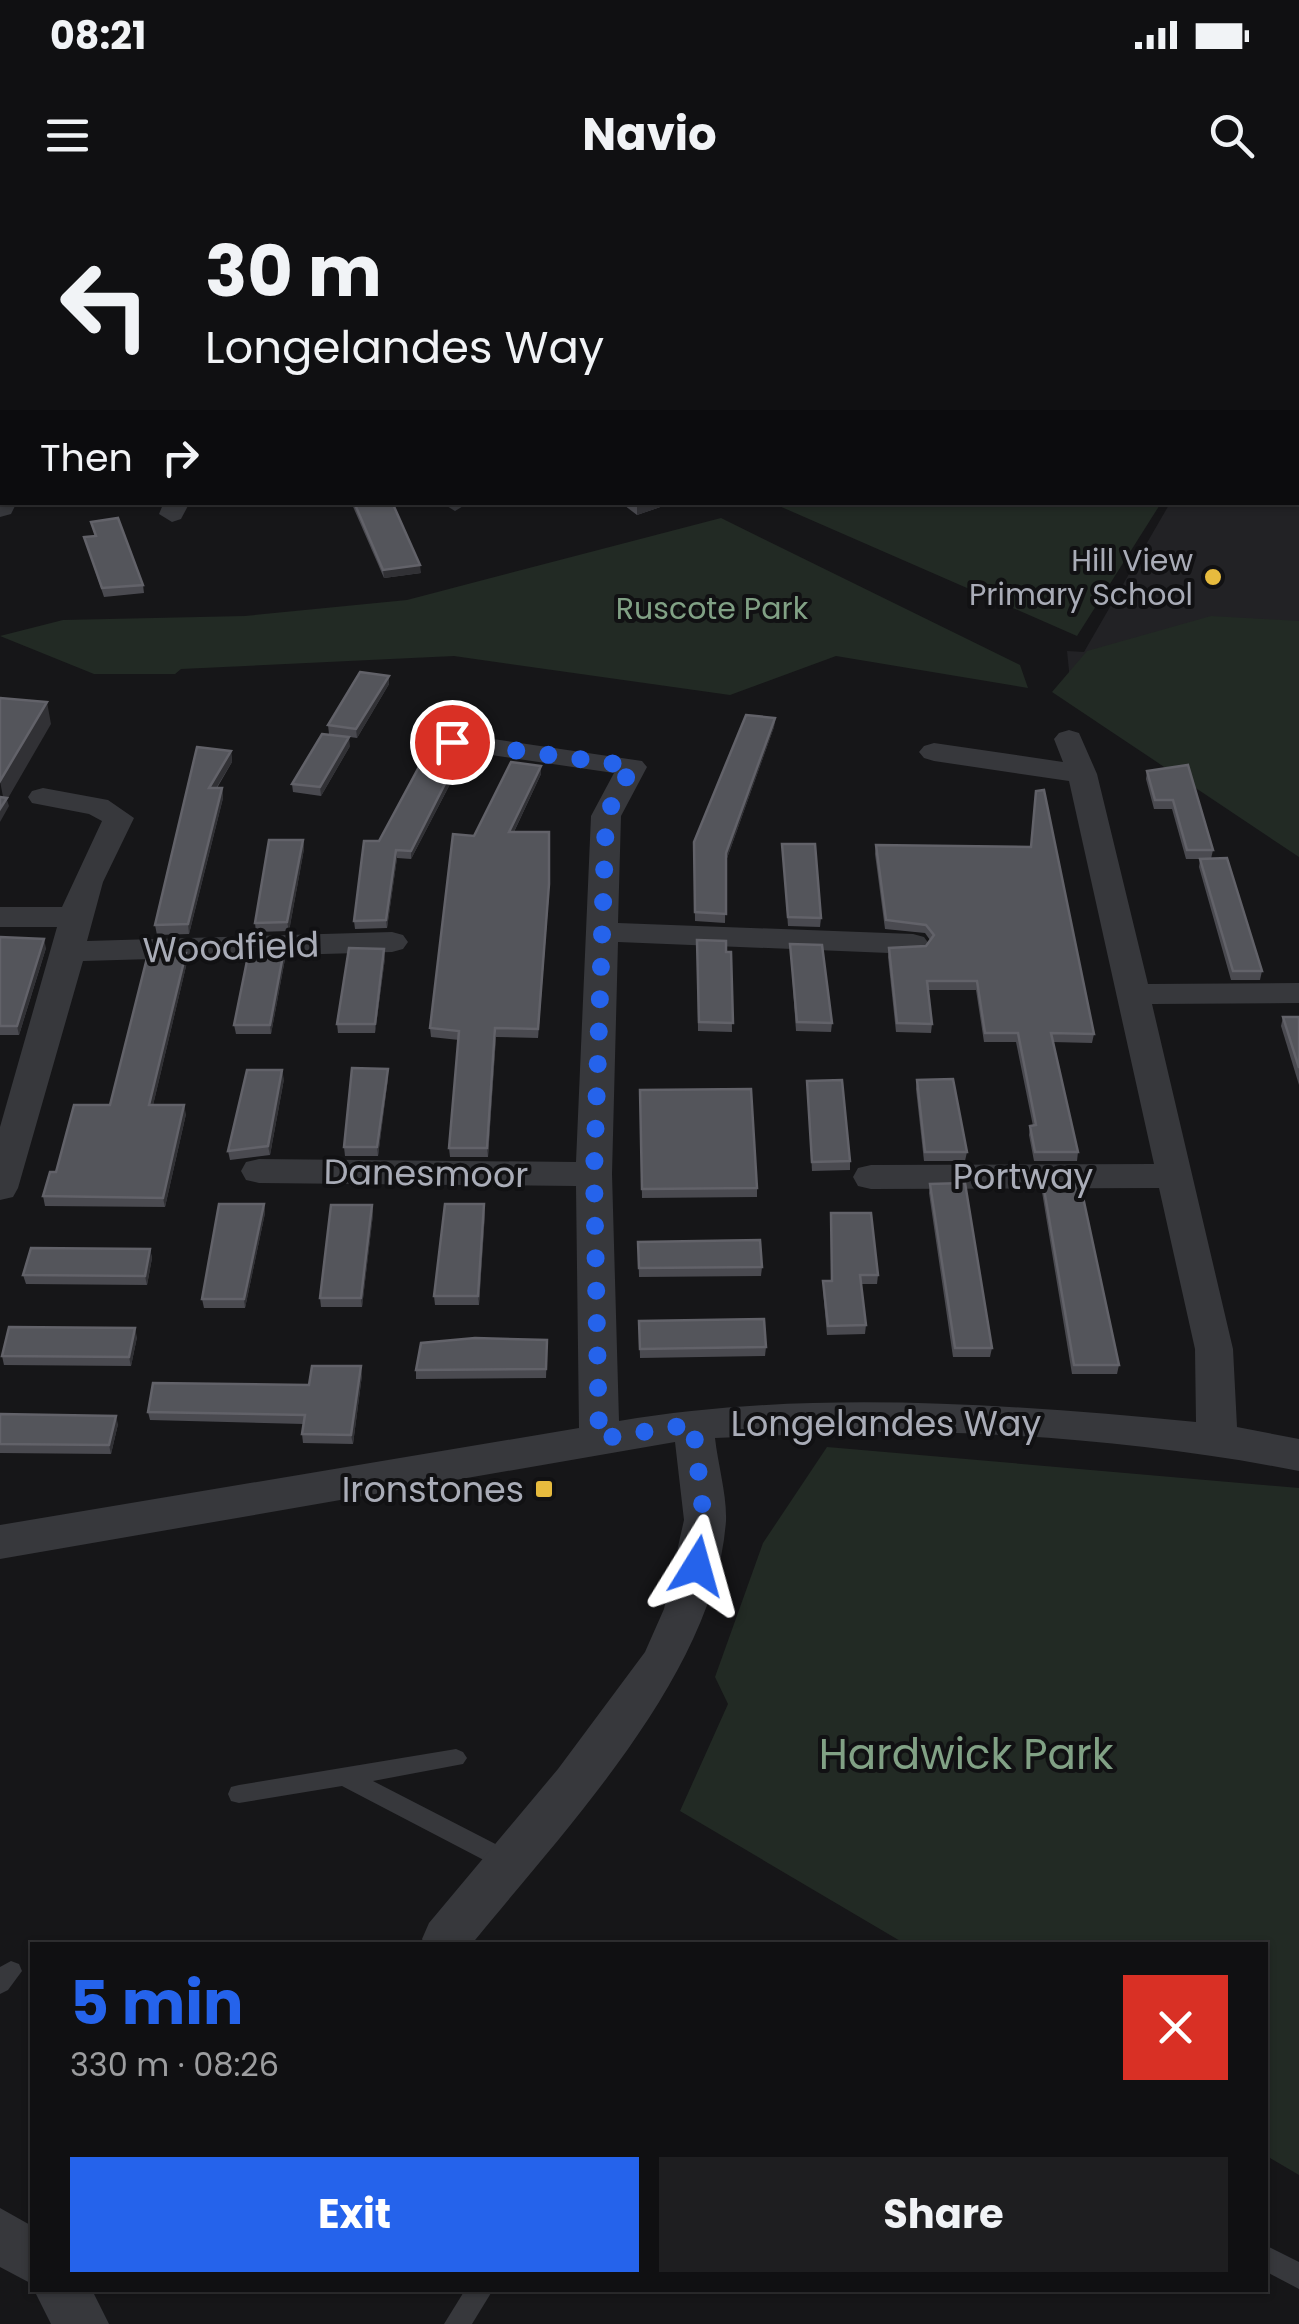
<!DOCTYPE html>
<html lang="en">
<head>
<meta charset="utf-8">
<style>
  body { margin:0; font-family:Poppins,sans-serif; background:#1e1e20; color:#f1f3f6; height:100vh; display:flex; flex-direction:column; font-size:38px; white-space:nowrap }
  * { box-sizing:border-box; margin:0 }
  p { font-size:32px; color:#9c9d9f }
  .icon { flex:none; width:55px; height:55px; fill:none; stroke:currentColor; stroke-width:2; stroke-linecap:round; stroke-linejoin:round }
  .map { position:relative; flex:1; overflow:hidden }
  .panel { position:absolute; left:30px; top:1742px; width:1238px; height:350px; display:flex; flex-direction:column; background:#101012; border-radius:0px; box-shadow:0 2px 8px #0004,0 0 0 2px #303032 }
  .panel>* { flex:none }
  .banner { position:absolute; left:0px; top:0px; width:1300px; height:305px; box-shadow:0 2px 8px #0004,0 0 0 2px #303032; background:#101012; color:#f1f3f6; overflow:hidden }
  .pin { position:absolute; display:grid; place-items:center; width:85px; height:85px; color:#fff; margin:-42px; border:5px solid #fff; border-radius:50%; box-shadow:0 2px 10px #0007 }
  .me { position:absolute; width:110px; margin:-55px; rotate:8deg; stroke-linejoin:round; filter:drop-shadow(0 0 8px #0008) }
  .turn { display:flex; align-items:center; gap:35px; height:210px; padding:0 40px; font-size:45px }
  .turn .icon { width:130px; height:130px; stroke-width:2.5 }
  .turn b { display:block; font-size:70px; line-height:85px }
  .then { display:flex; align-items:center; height:95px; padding:0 40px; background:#0003; gap:20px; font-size:38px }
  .round { display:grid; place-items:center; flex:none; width:105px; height:105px; border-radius:0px; background:#1e1e20 }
  .head { display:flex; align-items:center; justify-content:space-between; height:170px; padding:0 40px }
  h1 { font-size:60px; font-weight:700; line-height:75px; color:#2563eb }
  .button { display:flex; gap:20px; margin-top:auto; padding:20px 40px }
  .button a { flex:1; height:115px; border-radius:0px; background:#2563eb; color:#fff; font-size:40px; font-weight:700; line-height:115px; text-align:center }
  .button a+a { background:#1e1e20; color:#f1f3f6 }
  .status { display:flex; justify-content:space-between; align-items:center; height:70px; padding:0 50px; background:#101012; direction:ltr }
  .status svg { height:28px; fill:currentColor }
  header { display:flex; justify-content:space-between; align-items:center; height:130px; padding:0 40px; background:#101012; font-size:45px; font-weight:700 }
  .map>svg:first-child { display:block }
</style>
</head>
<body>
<div class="status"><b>08:21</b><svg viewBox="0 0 49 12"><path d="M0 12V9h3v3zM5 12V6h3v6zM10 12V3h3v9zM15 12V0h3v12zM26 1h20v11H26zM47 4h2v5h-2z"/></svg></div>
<header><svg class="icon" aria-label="menu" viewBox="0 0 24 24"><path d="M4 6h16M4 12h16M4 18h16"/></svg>Navio<svg class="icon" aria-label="search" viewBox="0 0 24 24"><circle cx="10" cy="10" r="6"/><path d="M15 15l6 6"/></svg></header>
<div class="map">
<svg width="1299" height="2124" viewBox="0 0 1299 2124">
  <rect width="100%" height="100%" fill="#161618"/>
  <polygon fill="#222225" points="1298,237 1299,237 1299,640 1070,480 1067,451 1084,452 1170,303 1298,302"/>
  <g fill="#222a24">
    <polygon points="770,302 1161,302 1161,303 1077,436"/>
    <polygon points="721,318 1020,465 1028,488 836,456 730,495 454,456 181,469 175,474 94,474 0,436 63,420 245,416 407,400"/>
    <polygon points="1211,416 1299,421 1299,657 1052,492 1087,451"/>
    <polygon points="827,1247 1299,1288 1299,1975 1265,1955 1265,1745 907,1745 680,1611 728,1504 715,1477 763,1343"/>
  </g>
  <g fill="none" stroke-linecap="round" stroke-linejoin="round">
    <g fill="#37383c" fill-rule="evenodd">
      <polygon points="0,273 2,274 2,280 0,281"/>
      <polygon points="456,1549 463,1552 467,1558 463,1564 373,1581 517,1655 520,1662 517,1669 509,1672 501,1669 342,1586 239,1603 231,1601 228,1594 231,1587 239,1585"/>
      <polygon points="11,1761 19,1764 22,1771 8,1790 0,1794 0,1767"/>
      <polygon points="1265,2045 1299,2062 1299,2089 1265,2071"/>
      <polygon points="465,2090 489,2090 491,2093 472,2124 444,2124"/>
    </g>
    <g fill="#37383c" fill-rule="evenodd">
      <rect x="0" y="141" width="2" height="14"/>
      <rect x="1298" y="148" width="1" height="15"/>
      <polygon points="164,302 190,302 181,319 172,322 159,314"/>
      <polygon points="470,302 455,311 442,303 443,302"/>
      <path d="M1069,530L1079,533L1097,574L1148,784L1299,783V803L1152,804L1233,1149L1237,1227L1299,1239V1271C1172,1246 1042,1234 913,1232C847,1231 781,1236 715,1238C718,1265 727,1295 726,1321C715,1474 564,1630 471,1745H425L422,1739L429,1723L558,1569L645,1452L664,1409L684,1320L675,1242L0,1359V1325L579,1228L576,986L259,983L246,980L241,971L246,962L259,959L576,962L591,616L614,573L443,548L438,542L443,536L453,533L642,561L647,567L621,616L618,723L913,734L924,737L929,744L924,751L913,754L618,742L612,974L619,1221C809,1189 1005,1204 1196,1222L1195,1149L1159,988L871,989L858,986L853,977L858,968L871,965L1154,964L1069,581L934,561L924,558L919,552L924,546L934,543L1063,562L1054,539L1059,533Z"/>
      <polygon points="43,588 108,600 134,618 103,682 87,741 392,732 403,735 408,742 403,749 392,752 83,761 18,988 13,997 0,1000 0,927 57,727 0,727 0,707 62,707 102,621 89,614 32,603 28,597 32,591"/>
      <polygon points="0,2008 32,2026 32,2084 0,2067"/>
      <polygon points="34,2090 92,2090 109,2124 51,2124"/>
    </g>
    <g fill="#37383c" fill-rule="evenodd">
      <polygon points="0,203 2,204 2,223 0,222"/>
      <polygon points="0,293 2,302 17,302 11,314 0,317"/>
    </g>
    <polygon fill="#53545b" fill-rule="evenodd" points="1241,0 1277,0 1278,2 1243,2"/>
  </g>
  <g fill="#4a4a50">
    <polygon points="177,0 380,0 399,2 181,2"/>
    <polygon points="0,62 2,62 2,116 0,115"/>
    <polygon points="351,302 392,302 421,373 384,378"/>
    <polygon points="620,302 675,302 637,315"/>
    <polygon points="91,322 143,385 144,393 104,397 84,337 95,336"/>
    <polygon points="389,476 389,484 357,538 329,534 328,525"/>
    <polygon points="775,518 774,527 726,661 725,723 695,721 694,642"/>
    <polygon points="350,546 321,596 293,592 292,584"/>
    <polygon points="231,551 232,562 217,588 222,588 223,598 189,734 157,735 155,725"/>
    <polygon points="459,556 460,565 411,659 397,658 387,728 355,729 354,721 379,641"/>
    <polygon points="1188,565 1213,650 1211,659 1262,771 1260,780 1231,780 1199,667 1200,659 1186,659 1172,609 1154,609 1146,579 1147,571"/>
    <polygon points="541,566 541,574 514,632 549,693 538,838 496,837 488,957 450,957 449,948 459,840 431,837 430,828"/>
    <polygon points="303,640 304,649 289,731 256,732 255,723"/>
    <polygon points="782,644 821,718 820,727 788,726"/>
    <polygon points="876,645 1094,834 1092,843 1053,842 1078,952 1077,961 1034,961 1029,935 1030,926 1033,926 1016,842 984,842 976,790 928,790 932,824 931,833 896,832 888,757 889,748 926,746 930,740 925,733 885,729 875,654"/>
    <polygon points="0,737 46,748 19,835 0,835"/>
    <polygon points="697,740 726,752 731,752 732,832 698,831"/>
    <polygon points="790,744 832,823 831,832 796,831"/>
    <polygon points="284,750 285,759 271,834 236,834 234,825"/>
    <polygon points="385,758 375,833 338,833 337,824"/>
    <polygon points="187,762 153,905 186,914 165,1007 45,1006 43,996 56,972 110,905"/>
    <polygon points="1283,817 1299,817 1299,885 1281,826"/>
    <polygon points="388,869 388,878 378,956 345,956 344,947"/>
    <polygon points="284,879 270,955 230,960 228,951"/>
    <polygon points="917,880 967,952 965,961 924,961 916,889"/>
    <polygon points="807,881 850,961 850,970 812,971"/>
    <polygon points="640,890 757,988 757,997 642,998"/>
    <polygon points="1043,983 1119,1165 1117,1174 1072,1174 1042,992"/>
    <polygon points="930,984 992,1148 990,1157 953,1157 929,993"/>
    <polygon points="264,1004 265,1013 245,1108 204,1108 202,1099"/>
    <polygon points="372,1005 373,1014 362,1107 321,1107 320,1098"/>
    <polygon points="485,1013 479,1105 435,1105 434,1096"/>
    <polygon points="831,1013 878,1075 877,1084 861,1084 866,1125 865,1134 827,1135 823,1090 823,1081 831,1081"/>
    <polygon points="638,1042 762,1067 761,1076 639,1077"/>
    <polygon points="150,1049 152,1058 147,1085 26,1084 23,1075"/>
    <polygon points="639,1121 766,1147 765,1156 640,1158"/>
    <polygon points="137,1137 131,1166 4,1165 2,1156"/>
    <polygon points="547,1149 546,1178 416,1179 416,1170"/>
    <polygon points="362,1175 353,1244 303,1243 302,1234 304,1224 150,1220 148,1212"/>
    <polygon points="0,1214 118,1224 111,1254 0,1253"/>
  </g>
  <g fill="#313135">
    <polygon points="501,0 518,0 516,2 499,2"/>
    <polygon points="232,302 260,302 233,306"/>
    <polygon points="647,302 675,302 637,315 637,306"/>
    <polygon points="420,365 421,373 384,378 383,370"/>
    <polygon points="389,476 389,484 357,538 356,529"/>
    <polygon points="47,502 51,524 7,600 9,606 0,622 0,609 4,602 0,581"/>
    <polygon points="775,518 774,527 726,661 726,653"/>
    <polygon points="349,537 350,546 321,596 320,587"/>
    <polygon points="231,551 232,562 210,598 209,588"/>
    <polygon points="459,556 460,565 411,659 411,651"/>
    <polygon points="541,566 541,574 510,640 509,632"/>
    <polygon points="222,588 223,598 189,734 188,724"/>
    <polygon points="549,632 549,693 538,838 538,829"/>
    <polygon points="303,640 304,649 289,731 287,722"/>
    <polygon points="396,650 397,658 387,728 386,720"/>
    <polygon points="44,739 46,748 19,835 17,826"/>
    <polygon points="384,749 385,758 375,833 375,824"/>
    <polygon points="284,750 285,759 271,834 270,825"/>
    <polygon points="186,753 187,762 151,914 149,905"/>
    <polygon points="495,828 496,837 488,957 487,948"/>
    <polygon points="388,869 388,878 378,956 377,947"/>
    <polygon points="282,870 284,879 270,955 268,946"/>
    <polygon points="184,905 186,914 165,1007 163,998"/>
    <polygon points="264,1004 265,1013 245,1108 244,1099"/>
    <polygon points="484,1004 485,1013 479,1105 478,1096"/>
    <polygon points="372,1005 373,1014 362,1107 361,1098"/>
    <polygon points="150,1049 152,1058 147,1085 145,1076"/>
    <polygon points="135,1128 137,1137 131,1166 129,1157"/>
    <polygon points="361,1166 362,1175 353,1244 351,1235"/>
    <polygon points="116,1216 118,1224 111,1254 109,1245"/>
  </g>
  <g fill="#54555b" stroke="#626269" stroke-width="2.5">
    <polygon points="204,0 380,0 399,2 208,2"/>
    <polygon points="460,0 501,0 499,2 458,2"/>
    <polygon points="0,62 2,62 2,102 0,101"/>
    <polygon points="354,302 392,302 420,365 383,370"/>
    <polygon points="118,318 143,385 102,388 84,337 96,336 91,322"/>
    <polygon points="360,472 389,476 356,529 328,525"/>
    <polygon points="0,498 47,502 0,581"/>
    <polygon points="746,515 775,518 726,653 726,714 695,712 694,642"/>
    <polygon points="322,534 349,537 320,587 292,584"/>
    <polygon points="197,547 231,551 209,588 222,588 188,724 155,725"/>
    <polygon points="427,552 459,556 411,651 396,650 386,720 354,721 364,641 379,641"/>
    <polygon points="511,562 541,566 509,632 549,632 549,684 538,829 495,828 487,948 449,948 459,831 430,828 453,634 474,636"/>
    <polygon points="1188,565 1213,650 1187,650 1173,600 1155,600 1147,571"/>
    <polygon points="1044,590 1094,834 1051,833 1078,952 1035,952 1030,926 1036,925 1018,833 985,833 977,781 927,781 932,824 897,823 889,748 926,746 934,735 926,725 886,720 876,645 1031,647 1036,591"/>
    <polygon points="0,597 7,598 0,609"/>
    <polygon points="269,640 303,640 287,722 255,723"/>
    <polygon points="782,644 815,644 821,718 788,717"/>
    <polygon points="1227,658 1262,771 1233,771 1200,659"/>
    <polygon points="0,737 44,739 17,826 0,826"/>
    <polygon points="697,740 726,741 726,752 731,752 733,823 699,822"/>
    <polygon points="790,744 822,745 832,823 797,822"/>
    <polygon points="349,748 384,749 375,824 337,824"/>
    <polygon points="284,750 270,825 234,825 249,751"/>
    <polygon points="186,753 149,905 184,905 163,998 43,996 50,972 56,972 74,905 110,905 148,754"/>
    <polygon points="1283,817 1299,817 1299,868"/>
    <polygon points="352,868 388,869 377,947 344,947"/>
    <polygon points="247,870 282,870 268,946 228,951"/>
    <polygon points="953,879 967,952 925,952 917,880"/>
    <polygon points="842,880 850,961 812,962 807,881"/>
    <polygon points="751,889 757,988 642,989 640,890"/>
    <polygon points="965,983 992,1148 955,1148 930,984"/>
    <polygon points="1043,983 1080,983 1119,1165 1074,1165"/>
    <polygon points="219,1004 264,1004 244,1099 202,1099"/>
    <polygon points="445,1004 484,1004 478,1096 434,1096"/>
    <polygon points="331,1005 372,1005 361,1098 320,1098"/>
    <polygon points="831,1013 871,1013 878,1075 860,1075 866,1125 828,1126 823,1081 832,1081"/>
    <polygon points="760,1040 762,1067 639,1068 638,1042"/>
    <polygon points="31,1048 150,1049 145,1076 23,1075"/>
    <polygon points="764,1119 766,1147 640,1149 639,1121"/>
    <polygon points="9,1127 135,1128 129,1157 2,1156"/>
    <polygon points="475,1138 547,1140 546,1169 416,1170 421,1143"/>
    <polygon points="312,1166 361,1166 351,1235 302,1234 305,1215 148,1212 153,1183 309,1185"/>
    <polygon points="0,1214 116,1216 109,1245 0,1244"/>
  </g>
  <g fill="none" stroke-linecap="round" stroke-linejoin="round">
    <polyline stroke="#2563eb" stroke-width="18" stroke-dasharray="0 32.4" points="452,542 632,566 606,616 594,974 599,1239 693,1224 704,1320 697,1366"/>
  </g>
  <g fill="#e7bb3e" stroke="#111113" stroke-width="4">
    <circle cx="1213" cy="377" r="10"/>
    <rect x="534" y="1279" width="20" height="20" rx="5"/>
  </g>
  <g text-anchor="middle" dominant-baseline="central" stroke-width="8" stroke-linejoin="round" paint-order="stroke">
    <g font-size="30" fill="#a9acb7" stroke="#111113" text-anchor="end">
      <text x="1193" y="360">Hill View<tspan x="1193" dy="34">Primary School</tspan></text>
    </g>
    <g font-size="30" fill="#81a185" stroke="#111113">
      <text x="712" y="408">Ruscote Park</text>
    </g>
    <g font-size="35" fill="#a9acb7" stroke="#111113">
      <text transform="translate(231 747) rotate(-2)">Woodfield</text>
      <text transform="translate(426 973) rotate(1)">Danesmoor</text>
      <text x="1023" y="976">Portway</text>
      <text x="886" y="1223">Longelandes Way</text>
    </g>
    <g font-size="35" fill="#a9acb7" stroke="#111113" text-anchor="end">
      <text x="524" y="1289">Ironstones</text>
    </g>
    <g font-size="42" fill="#81a185" stroke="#111113">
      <text x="966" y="1554">Hardwick Park</text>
    </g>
  </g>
</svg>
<div class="pin" style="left:452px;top:542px;background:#d93025"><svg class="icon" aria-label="arrive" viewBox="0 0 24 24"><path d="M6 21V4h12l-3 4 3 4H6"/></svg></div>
<svg class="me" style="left:697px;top:1366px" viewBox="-20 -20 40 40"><path d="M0-17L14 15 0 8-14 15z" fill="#2563eb" stroke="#fff" stroke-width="4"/></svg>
<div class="banner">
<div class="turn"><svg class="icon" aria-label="left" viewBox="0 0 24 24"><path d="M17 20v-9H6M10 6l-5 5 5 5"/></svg><div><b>30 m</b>Longelandes Way</div></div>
<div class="then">Then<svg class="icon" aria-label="right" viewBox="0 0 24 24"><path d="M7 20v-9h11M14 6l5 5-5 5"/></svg></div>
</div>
<section class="panel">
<div class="head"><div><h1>5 min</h1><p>330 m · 08:26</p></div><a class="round" style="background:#d93025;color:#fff"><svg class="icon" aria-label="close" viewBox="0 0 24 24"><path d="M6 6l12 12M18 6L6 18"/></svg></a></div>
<div class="button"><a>Exit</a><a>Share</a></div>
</section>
</div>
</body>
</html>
